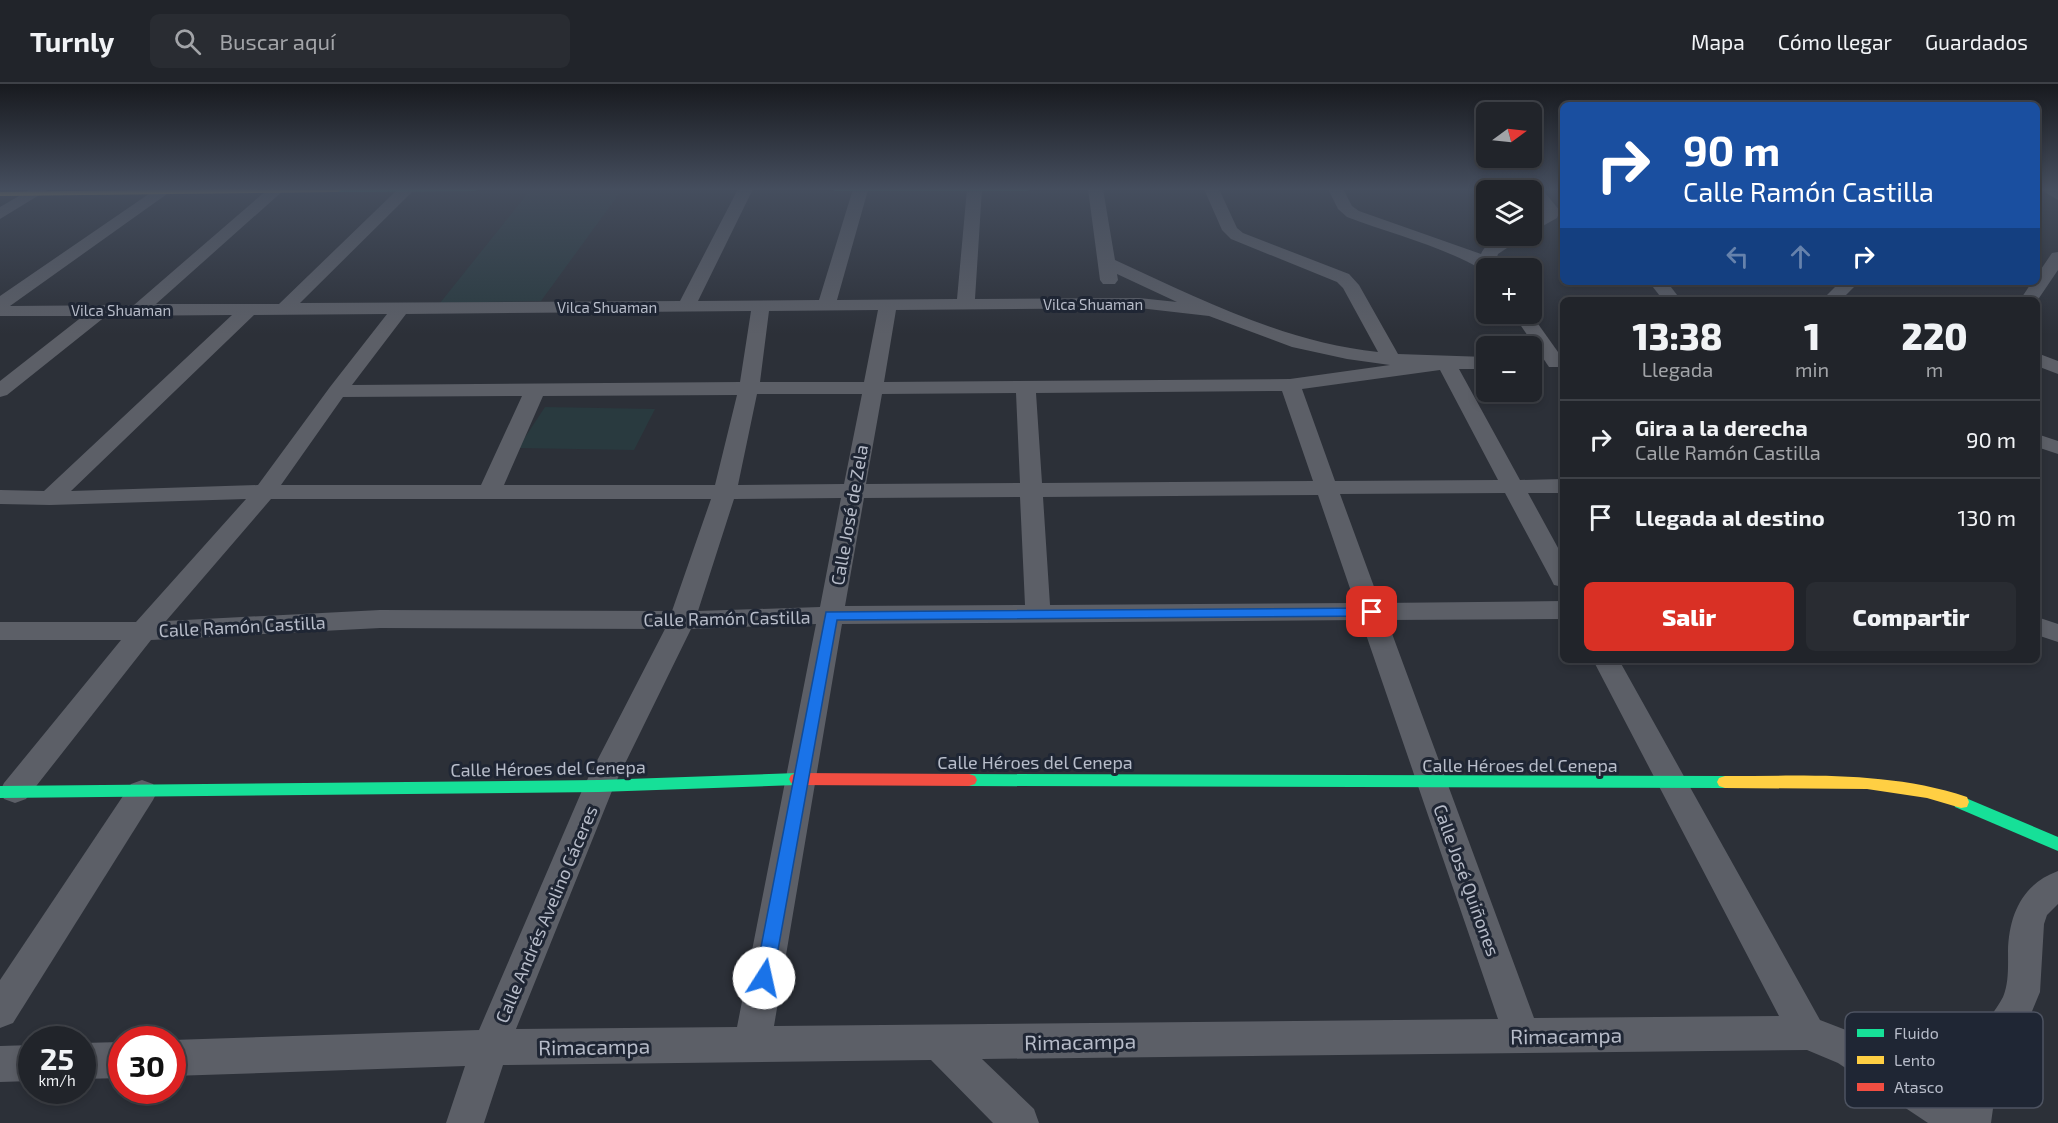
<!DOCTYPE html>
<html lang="es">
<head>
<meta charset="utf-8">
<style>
  body { margin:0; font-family:"Exo 2",sans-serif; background:#292c32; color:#f1f3f6; height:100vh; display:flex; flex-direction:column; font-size:22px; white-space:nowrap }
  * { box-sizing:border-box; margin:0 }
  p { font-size:20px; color:#a2a4a8 }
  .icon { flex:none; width:33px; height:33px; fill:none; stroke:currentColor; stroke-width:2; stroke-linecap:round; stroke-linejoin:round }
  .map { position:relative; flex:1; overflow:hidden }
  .drawer { position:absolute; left:1560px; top:213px; width:480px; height:366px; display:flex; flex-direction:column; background:#21242a; border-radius:9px; box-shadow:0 3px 9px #0003,0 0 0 2px #3e4147 }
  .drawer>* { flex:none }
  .hud { position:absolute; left:1560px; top:18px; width:480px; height:183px; border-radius:9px; box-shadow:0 3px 9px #0003,0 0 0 2px #3e4147; background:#1a4fa0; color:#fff; overflow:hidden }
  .needle { width:39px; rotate:75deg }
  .tools { position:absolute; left:1476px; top:18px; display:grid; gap:12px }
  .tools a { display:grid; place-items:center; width:66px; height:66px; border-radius:9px; background:#21242a; box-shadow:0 3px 9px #0003,0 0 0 2px #3e4147; font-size:30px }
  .speed { position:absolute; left:18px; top:942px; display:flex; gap:12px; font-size:30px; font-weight:700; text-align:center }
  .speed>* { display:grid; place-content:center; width:78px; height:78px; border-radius:50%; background:#21242a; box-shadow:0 3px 9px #0003,0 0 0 2px #3e4147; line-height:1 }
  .speed small { font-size:15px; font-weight:400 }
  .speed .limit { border:9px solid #d22; background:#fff; color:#111 }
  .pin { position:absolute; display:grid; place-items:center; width:51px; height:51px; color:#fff; margin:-26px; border-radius:12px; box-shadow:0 3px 9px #0006 }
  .me { position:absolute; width:66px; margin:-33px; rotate:10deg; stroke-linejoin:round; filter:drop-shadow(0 0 4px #0008) }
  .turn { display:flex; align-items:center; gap:21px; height:126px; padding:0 24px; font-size:27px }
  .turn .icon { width:78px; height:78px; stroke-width:2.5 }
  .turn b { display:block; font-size:42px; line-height:51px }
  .lanes { display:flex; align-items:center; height:57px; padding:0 24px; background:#0003; justify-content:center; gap:30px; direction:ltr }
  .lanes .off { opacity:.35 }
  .eta { display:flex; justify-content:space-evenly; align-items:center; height:102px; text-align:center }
  .eta b { font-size:36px; font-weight:800; line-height:42px }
  .primary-button { display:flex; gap:12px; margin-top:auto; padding:12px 24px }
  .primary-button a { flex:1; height:69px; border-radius:9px; background:#d93025; color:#fff; font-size:24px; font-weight:800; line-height:69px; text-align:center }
  .primary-button a+a { background:#292c32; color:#f1f3f6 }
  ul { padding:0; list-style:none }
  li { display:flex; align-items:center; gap:18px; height:78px; padding:0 24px; border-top:2px solid #3e4147 }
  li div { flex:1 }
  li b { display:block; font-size:22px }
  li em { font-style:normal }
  header { display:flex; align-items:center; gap:36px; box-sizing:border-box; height:84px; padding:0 30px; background:#21242a; border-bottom:2px solid #3e4147 }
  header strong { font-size:28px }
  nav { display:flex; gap:33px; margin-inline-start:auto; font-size:21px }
  .search { width:420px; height:54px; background:#292c32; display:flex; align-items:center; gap:15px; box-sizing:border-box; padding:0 21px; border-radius:9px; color:#a2a4a8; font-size:22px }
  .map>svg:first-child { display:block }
</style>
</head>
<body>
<header>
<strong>Turnly</strong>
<div class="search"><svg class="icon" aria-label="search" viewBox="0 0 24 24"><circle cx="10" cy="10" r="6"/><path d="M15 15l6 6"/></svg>Buscar aquí</div>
<nav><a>Mapa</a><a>Cómo llegar</a><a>Guardados</a></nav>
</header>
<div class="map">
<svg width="2058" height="1039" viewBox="0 0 2058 1039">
  <rect width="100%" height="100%" fill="#2c3038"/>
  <g fill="#293a3f">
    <polygon points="528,109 619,110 541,217 440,219"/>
    <polygon points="545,323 655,325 634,366 518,364"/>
  </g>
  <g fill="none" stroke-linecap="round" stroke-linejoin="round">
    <g fill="#5c5f67" fill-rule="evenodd">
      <polygon points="31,105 49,105 0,135 0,123"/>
      <path d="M156,105H174L10,222L134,221L268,105H285L156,220H279L398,105L414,106L300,219L680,217L738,105H753L698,217L819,216L853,105L868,106L837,216L957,215L967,105H982L975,215L1139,214L1177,218L1117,190L1118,196L1115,200H1103L1100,196L1088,105H1103L1115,176C1200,215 1284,258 1378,268L1343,204L1337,198L1231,155L1222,146L1204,105H1219L1237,144L1243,149L1349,190L1359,201L1398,270L1486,273V285H1459L1520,396L1563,395V409H1528L1563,473V503L1554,501L1551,495L1505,409L1340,410L1380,519L1563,517V535L1387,536L1534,934L1779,932L1593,576H1619L1820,936L1864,953L1956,1013C1961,991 1969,968 1980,948C1987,936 1997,925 2003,913C2009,899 2008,882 2008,867C2009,831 2022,800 2058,787V820L2047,831L2044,840L2040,908L2028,937L2004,977L1996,1003L1991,1039H1928L1838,979L1807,966L982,975L1034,1025L1039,1039H993L931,976L503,981L484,1039H446L465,982L172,992V956L479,946L584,702L665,545L380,544L151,556L26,715L15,719L4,715L0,707L4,699L121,556H0V538H136L246,415L50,421L0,420V406L44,407L232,231L106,232L7,311L0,313V297L83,232H0V212ZM1139,224L1209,232L1292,263L1347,275L1390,281L1290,295L884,298L896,226ZM878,226L864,298H760L769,227ZM751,227L740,298L352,301L406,230ZM387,230L330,303L258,401L71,407L254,231ZM1440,286L1498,396L1335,397L1302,305ZM1282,307L1313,397L1042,399L1036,309ZM1016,309L1020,399L866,400L882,310ZM757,310H862L844,400L738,401ZM737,311L715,401H504L543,312ZM522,312L481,401H281L343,313ZM1318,411L1355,519L1050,521L1043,413ZM1020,413L1025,521L845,522L864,414ZM841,414L820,523L698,527L734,415ZM271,415H711L672,527L380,526L166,537ZM1361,536L1498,935L774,942L842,540ZM816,540L737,943L516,945L614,702L691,545Z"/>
      <path d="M1328,105H1343L1352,122L1359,127L1481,170C1488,154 1510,150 1525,152L1498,170L1495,179L1499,184H1486V188C1443,162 1394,151 1347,133L1338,125Z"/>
      <polygon points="1526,105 1542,105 1560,127 1557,134 1532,148 1532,136 1544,127 1532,112 1532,106"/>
      <polygon points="2040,105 2058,105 2058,116"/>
      <polygon points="2058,168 2058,186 2037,217 2020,216 2032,198 2037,198 2037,191 2052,169"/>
      <polygon points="1649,198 1667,198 1681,216 1663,216"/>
      <polygon points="1840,198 1859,198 1841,216 1822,216"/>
      <polygon points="1513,230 1531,230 1563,275 1563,283 1549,283"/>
      <polygon points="2037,269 2058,277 2058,290 2037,282"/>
      <polygon points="2037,350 2058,357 2058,370 2037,363"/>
      <polygon points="2037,533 2058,540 2058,558 2037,551"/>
      <polygon points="142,696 153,700 157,708 153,716 13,939 0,944 0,896 131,700"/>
      <polygon points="122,958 122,994 82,995 82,959"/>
      <polygon points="32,961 32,997 0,998 0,962"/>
    </g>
    <g fill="#16e098" fill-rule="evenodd">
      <polygon points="335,105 479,105 475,107 338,108"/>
      <polygon points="831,105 1031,105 1027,107 835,107"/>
      <polygon points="797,689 803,691 805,695 803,699 797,701 599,708 0,714 0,702 599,696"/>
      <polygon points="969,690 1725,692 1731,694 1733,698 1731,702 1725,704 969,702 963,700 961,696 963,692"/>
      <polygon points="1961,712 2058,753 2058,767 1955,723 1953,718 1955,713"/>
    </g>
    <g fill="#ffcf43" fill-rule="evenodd">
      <polygon points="225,105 342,106 338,108 0,112 0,108"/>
      <path d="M1725,692C1807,692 1888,687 1967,713L1969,718L1967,723L1961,724L1927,714L1867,705L1725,704L1719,702L1717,698L1719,694Z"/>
    </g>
    <polygon fill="#f24e42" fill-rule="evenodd" points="797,689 969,690 975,692 977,696 975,700 969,702 797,701 791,699 789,695 791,691"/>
  </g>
  <linearGradient id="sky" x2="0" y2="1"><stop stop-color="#181a1f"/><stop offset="0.42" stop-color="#454e5e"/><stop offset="1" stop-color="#454e5e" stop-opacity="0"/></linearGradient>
  <rect width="2058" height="250" fill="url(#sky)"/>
  <polygon fill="#1a73e8" stroke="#114b97" stroke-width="1.5" points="1372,524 1379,528 1377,532 837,536 773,894 771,900 764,903 757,900 755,894 826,528"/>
  <g text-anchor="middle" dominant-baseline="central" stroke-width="6" stroke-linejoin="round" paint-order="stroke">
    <g font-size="15" fill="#b7bcc9" stroke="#1f2634">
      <text x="1093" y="220">Vilca Shuaman</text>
      <text x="607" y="223">Vilca Shuaman</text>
      <text x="121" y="226">Vilca Shuaman</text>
    </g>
    <g font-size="18" fill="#b7bcc9" stroke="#1f2634">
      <text transform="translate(849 431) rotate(-80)">Calle José de Zela</text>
      <text transform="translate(727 534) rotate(-1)">Calle Ramón Castilla</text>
      <text transform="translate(242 542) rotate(-3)">Calle Ramón Castilla</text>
      <text x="1035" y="678">Calle Héroes del Cenepa</text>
      <text x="1520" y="681">Calle Héroes del Cenepa</text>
      <text transform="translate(548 684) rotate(-1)">Calle Héroes del Cenepa</text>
      <text transform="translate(1467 796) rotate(70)">Calle José Quiñones</text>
      <text transform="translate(546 830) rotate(-67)">Calle Andrés Avelino Cáceres</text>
    </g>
    <g font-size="21" fill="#b7bcc9" stroke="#1f2634">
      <text transform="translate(1566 951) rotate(-1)">Rimacampa</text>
      <text transform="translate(1080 957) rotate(-1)">Rimacampa</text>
      <text transform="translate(594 962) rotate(-1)">Rimacampa</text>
    </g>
  </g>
  <rect x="1845" y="928" width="198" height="96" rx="9" fill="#1f2634" stroke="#4d5361" stroke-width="1.5"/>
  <rect x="1857" y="945" width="27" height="8" fill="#16e098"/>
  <rect x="1857" y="972" width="27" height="8" fill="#ffcf43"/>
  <rect x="1857" y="999" width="27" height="8" fill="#f24e42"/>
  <g font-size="16" fill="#b7bcc9">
    <text x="1894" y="955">Fluido</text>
    <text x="1894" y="982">Lento</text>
    <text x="1894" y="1009">Atasco</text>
  </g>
</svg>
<div class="tools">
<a><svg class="needle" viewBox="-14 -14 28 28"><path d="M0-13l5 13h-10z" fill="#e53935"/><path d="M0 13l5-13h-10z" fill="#a2a4a8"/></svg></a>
<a><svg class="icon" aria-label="layers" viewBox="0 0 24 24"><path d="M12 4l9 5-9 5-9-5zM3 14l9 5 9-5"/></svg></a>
<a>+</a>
<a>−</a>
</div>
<div class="speed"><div>25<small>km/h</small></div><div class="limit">30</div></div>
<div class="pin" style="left:1372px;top:528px;background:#d93025"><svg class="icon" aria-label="arrive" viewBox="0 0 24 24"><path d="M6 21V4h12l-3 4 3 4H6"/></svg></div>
<svg class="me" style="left:764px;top:894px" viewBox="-20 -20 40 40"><circle r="19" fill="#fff"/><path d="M0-13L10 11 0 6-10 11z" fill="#1a73e8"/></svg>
<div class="hud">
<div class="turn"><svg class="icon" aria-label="right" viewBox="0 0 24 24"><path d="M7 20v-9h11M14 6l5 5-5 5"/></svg><div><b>90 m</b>Calle Ramón Castilla</div></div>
<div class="lanes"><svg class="icon off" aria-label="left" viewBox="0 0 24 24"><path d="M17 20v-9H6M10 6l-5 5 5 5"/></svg><svg class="icon off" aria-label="ahead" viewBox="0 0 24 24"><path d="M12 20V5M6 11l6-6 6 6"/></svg><svg class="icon" aria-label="right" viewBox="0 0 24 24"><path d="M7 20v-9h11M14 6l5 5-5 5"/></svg></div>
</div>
<section class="drawer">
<div class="eta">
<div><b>13:38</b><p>Llegada</p></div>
<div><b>1</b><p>min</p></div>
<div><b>220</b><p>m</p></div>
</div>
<ul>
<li><svg class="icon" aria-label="right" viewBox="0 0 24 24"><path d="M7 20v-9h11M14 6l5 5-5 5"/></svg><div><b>Gira a la derecha</b><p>Calle Ramón Castilla</p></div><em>90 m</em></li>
<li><svg class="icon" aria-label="arrive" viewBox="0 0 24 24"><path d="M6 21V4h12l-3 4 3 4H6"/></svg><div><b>Llegada al destino</b></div><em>130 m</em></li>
</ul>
<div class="primary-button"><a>Salir</a><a>Compartir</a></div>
</section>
</div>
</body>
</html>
